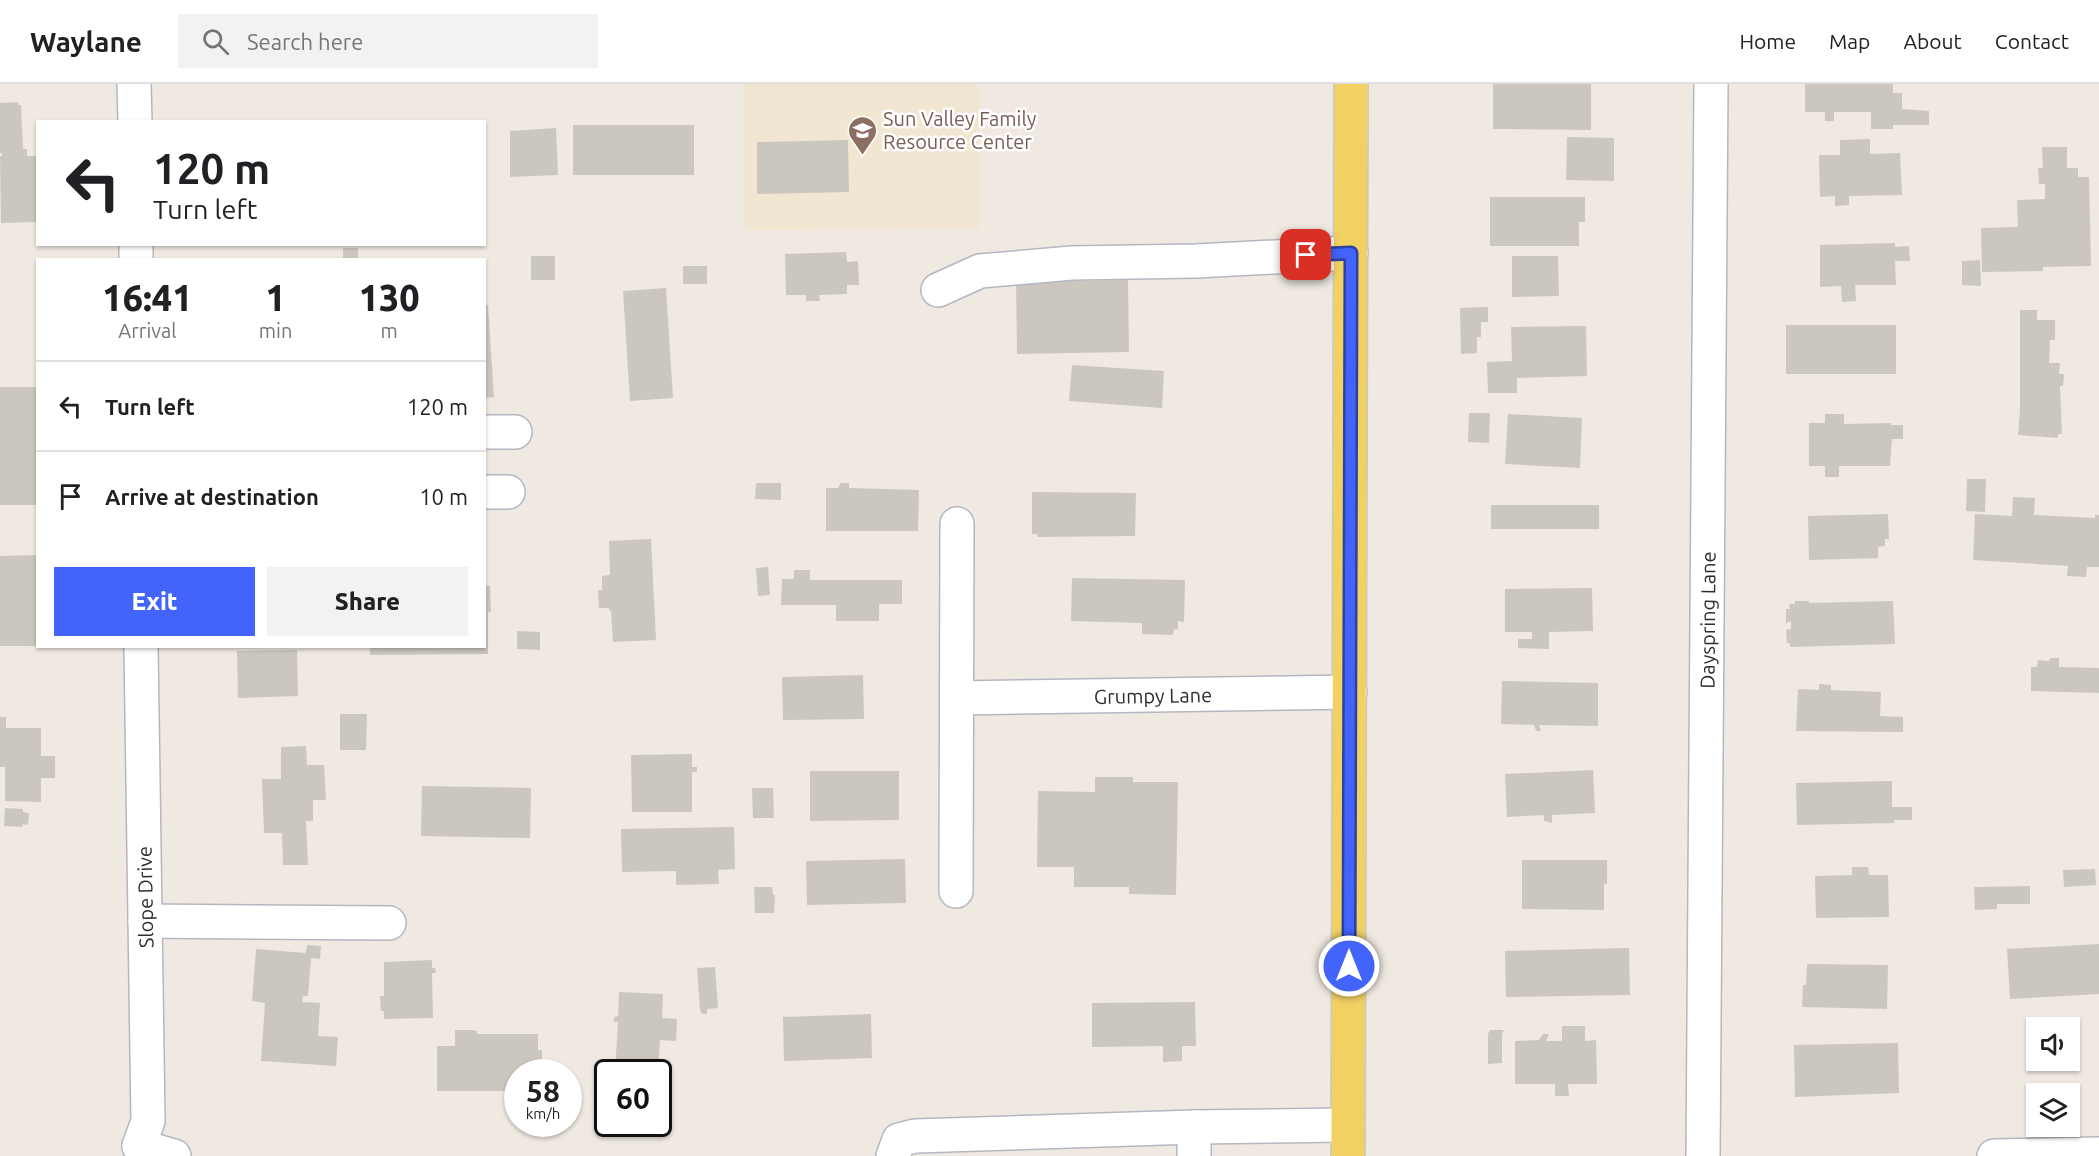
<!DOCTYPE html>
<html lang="en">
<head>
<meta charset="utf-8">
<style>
  body { margin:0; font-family:Ubuntu,sans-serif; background:#f2f2f2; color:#202124; height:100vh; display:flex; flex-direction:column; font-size:22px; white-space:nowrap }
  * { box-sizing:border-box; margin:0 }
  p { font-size:20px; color:#757577 }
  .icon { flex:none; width:33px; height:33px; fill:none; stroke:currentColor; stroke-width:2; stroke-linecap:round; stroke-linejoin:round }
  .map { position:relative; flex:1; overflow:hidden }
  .side { position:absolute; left:36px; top:174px; width:450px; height:390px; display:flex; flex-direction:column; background:#fff; border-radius:0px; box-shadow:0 2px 4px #0004 }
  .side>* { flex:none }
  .hud { position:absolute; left:36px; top:36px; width:450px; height:126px; border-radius:0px; box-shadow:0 2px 4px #0004; background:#fff; color:#202124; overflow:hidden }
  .buttons { position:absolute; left:2026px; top:933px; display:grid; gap:12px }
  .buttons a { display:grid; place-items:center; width:54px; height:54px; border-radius:0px; background:#fff; box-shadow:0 2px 4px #0004; font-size:30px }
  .speed { position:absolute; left:504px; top:975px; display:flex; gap:12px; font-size:30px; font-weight:700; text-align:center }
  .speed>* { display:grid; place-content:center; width:78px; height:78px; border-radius:50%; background:#fff; box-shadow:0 2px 4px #0004; line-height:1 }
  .speed small { font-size:15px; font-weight:400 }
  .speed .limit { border:3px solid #111; border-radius:9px; background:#fff; color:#111 }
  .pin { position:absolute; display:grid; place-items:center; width:51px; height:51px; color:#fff; margin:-26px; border-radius:12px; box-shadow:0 3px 9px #0006 }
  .me { position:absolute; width:66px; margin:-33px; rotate:0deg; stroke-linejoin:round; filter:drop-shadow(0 0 4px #0008) }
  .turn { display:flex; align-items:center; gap:21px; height:126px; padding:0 18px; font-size:27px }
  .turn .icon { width:78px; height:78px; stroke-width:2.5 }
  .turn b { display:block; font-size:42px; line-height:51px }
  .eta { display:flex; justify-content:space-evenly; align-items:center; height:102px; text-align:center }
  .eta b { font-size:36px; font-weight:800; line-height:42px }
  .action { display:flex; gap:12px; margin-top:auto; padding:12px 18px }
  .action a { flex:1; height:69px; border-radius:0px; background:#4264fb; color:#fff; font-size:24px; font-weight:800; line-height:69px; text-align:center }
  .action a+a { background:#f2f2f2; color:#202124 }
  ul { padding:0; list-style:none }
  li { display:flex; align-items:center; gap:18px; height:90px; padding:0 18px; border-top:2px solid #e0e0e0 }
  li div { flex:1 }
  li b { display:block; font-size:22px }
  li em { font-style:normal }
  header { display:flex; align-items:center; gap:36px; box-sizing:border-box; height:84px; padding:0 30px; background:#fff; border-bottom:2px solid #e0e0e0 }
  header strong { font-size:28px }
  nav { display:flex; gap:33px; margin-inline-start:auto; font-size:21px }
  .search { width:420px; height:54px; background:#f2f2f2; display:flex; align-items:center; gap:15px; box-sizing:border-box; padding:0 21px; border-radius:0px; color:#757577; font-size:22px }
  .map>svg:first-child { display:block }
</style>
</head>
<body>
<header>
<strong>Waylane</strong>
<div class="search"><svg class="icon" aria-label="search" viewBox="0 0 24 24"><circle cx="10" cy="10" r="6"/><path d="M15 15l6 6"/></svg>Search here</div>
<nav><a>Home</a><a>Map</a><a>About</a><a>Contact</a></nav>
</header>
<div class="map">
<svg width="2099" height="1072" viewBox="0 0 2099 1072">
  <rect width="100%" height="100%" fill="#efe9e1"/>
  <polygon fill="#f0e6d1" points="744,0 979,0 979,145 744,146"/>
  <g fill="#cbc7bf">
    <polygon points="1493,0 1591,0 1591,46 1493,45"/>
    <polygon points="1805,0 1893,0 1893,9 1902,9 1902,25 1929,27 1929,41 1893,41 1893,45 1871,45 1871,28 1834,28 1834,37 1825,37 1825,28 1805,28"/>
    <polygon points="18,18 18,21 21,21 23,65 27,65 27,72 38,72 38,138 1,139 0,72 2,72 2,69 0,69 0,19"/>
    <rect x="573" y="41" width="121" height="50"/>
    <polygon points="556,44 558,91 510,93 510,47"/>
    <polygon points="1567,53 1614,54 1614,97 1566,96"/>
    <polygon points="1870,55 1870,70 1900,69 1902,111 1849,112 1849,121 1835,122 1835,112 1820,113 1819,71 1840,71 1840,56"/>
    <polygon points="848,56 849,108 757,110 757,58"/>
    <polygon points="2042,63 2067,63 2067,84 2078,84 2078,93 2089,93 2091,182 2043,183 2043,187 1982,188 1981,144 2018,143 2017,116 2045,115 2045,100 2039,100 2038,84 2043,84"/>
    <polygon points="1490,113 1585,113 1585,138 1579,138 1579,162 1490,162"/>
    <polygon points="1895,159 1895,163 1909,162 1910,177 1895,177 1896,201 1855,201 1856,217 1842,218 1841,202 1820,203 1820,161"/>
    <rect x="343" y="164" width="15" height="12"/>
    <polygon points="846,168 847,178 858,177 859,201 847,201 847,210 819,211 820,217 806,217 806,211 786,211 785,170"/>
    <rect x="531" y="172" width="24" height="24"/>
    <polygon points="1512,172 1558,172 1559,212 1512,213"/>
    <polygon points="1980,176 1981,202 1962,201 1962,177"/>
    <rect x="683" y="182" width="24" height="18"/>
    <polygon points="1128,196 1129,268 1017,270 1016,198"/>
    <polygon points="666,204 673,314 630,317 623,207"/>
    <polygon points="484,221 488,221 494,313 484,314"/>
    <polygon points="1488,223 1488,238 1481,238 1481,253 1477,253 1477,269 1461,270 1460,224"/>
    <polygon points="2020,226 2037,226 2037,236 2055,236 2055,256 2050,256 2049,279 2060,279 2059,290 2064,290 2063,302 2060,302 2062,350 2058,350 2058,354 2018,351 2020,326"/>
    <rect x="1786" y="241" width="110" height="49"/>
    <polygon points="1586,242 1587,292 1517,294 1517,309 1488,309 1487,278 1512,277 1511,243"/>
    <polygon points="1072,281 1164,287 1162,324 1069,317"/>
    <rect x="0" y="303" width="38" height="118"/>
    <polygon points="1469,329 1490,329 1489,359 1468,358"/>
    <polygon points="1508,330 1582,334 1580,384 1505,380"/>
    <polygon points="1825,330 1844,330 1844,340 1891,339 1891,341 1903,341 1903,355 1892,355 1890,382 1839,382 1839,393 1825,393 1825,382 1809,382 1809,339 1825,339"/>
    <polygon points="1967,395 1986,395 1985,428 1966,427"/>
    <polygon points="756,399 781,399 781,416 755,415"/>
    <polygon points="841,399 849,399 849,404 919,406 918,447 826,447 826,404 838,404"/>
    <polygon points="1032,408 1136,409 1135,452 1038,453 1037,450 1032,450"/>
    <polygon points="2013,413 2035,414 2034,431 2095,434 2095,431 2099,431 2099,483 2087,483 2086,493 2067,492 2068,482 1973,476 1975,430 2012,432"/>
    <rect x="1491" y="421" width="108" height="24"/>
    <polygon points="1888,430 1889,455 1885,455 1885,462 1878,463 1878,474 1809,476 1808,432"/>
    <polygon points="651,455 656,556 613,558 611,526 609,527 609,524 599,524 598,506 602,506 602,492 610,491 609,457"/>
    <polygon points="38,471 38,562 0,562 0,472"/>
    <polygon points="768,483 770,511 758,512 756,484"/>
    <polygon points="794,486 810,486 810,496 902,496 902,520 879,520 879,537 836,537 836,521 781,521 782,495 794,495"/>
    <polygon points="1072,494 1185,496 1184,538 1178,537 1178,545 1174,545 1173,551 1142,550 1142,539 1071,537"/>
    <polygon points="484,502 490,502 491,528 488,528 488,570 370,571 370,562 484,562"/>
    <polygon points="1592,504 1593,547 1549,548 1549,565 1518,564 1518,555 1532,555 1532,548 1505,548 1505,505"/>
    <polygon points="1795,517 1809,517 1809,519 1893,517 1895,560 1790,563 1790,559 1787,559 1786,546 1791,545 1791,537 1786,539 1786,525 1790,525 1789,520 1795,520"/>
    <polygon points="517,547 540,548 540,566 517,565"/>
    <polygon points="297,566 298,612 238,614 237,567"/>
    <polygon points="2050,574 2059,574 2059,583 2099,584 2099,609 2031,607 2031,583 2037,583 2038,576 2050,577"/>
    <polygon points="863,591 864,635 783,636 782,593"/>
    <polygon points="1502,597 1598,599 1598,642 1539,641 1541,647 1536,647 1534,641 1501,640"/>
    <polygon points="1819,600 1831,601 1831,606 1881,608 1880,632 1903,633 1903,648 1796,647 1798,605 1819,606"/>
    <polygon points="340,630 367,630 366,666 340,666"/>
    <polygon points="0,633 6,633 6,644 41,644 41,672 55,672 55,694 41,694 41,718 5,717 5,683 0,683"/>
    <polygon points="306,662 307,681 324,681 326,716 313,716 313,737 306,737 308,781 283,781 282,749 264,749 262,695 281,695 281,663"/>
    <polygon points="692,670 692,683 697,683 697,688 692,688 692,728 632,728 631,671"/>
    <polygon points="1593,686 1595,729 1552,731 1552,739 1544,737 1544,731 1507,733 1505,690"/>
    <polygon points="810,687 899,687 899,736 810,737"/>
    <polygon points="1095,693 1133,693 1133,698 1178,698 1176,811 1129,810 1129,803 1074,803 1074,783 1037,783 1038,707 1095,708"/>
    <polygon points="1892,697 1892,723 1912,723 1912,736 1894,736 1894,739 1797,741 1796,699"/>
    <polygon points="422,702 531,704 530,754 421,752"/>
    <polygon points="752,704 773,704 774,734 753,734"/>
    <polygon points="5,724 23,725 23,728 29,729 28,741 23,740 22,743 4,742"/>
    <polygon points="734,743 735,785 718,786 719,800 676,801 676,787 622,788 621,745"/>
    <polygon points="905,775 906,819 807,821 806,777"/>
    <polygon points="1522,776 1607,776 1607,800 1604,800 1604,826 1522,825"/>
    <polygon points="1852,783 1868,783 1869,791 1888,791 1889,833 1816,834 1815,792 1852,791"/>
    <polygon points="2095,785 2096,801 2064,803 2063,786"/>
    <polygon points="2030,802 2030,820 1997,820 1997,825 1975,826 1974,803"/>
    <polygon points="754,803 772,803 773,811 775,811 774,829 755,829"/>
    <polygon points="2099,860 2099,910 2010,915 2007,865"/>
    <polygon points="307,861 321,862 320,875 311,874 308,912 303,912 302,918 320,919 318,952 338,953 336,982 261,977 265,919 252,917 256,865 306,869"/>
    <polygon points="1629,864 1630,911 1506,913 1505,867"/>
    <polygon points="432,876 432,884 435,884 436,889 432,889 433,934 384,935 384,927 381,927 380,912 384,912 384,878"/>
    <polygon points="1807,880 1888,881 1887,925 1802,923 1803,901 1806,901"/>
    <polygon points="715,883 718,924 707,925 707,930 702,930 700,926 697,884"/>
    <polygon points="619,908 663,910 662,934 677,935 676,957 660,956 658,988 615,988 618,938 614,938 614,933 618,932"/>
    <polygon points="1195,918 1196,962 1182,962 1182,977 1163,978 1163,962 1092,963 1092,919"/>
    <polygon points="871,930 872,974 784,977 783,933"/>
    <polygon points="1562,942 1585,942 1585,957 1596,956 1597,1000 1568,1000 1569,1012 1555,1012 1555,1000 1515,1000 1515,957 1539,956 1543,950 1549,950 1546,957 1562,957"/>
    <polygon points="455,946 472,946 477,947 477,950 538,950 538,966 542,966 542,988 518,988 518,1007 437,1007 437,962 455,962"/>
    <polygon points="1490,946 1504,946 1502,950 1502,979 1488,980 1488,950"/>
    <polygon points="1898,959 1899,1009 1795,1013 1794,961"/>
  </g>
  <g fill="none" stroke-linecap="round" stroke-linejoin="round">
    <defs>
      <g id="minor">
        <polyline points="134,0 135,38"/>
        <polyline points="136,160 136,176"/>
        <polyline points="938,206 980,187 1072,179 1196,177 1351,169"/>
        <polyline points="484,348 515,348"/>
        <polyline points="484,408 508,408"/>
        <path id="s1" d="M957,614L1350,608"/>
        <polyline points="956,807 957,440"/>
        <polyline points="145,837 389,839"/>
        <polyline points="139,1062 148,1037 141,562"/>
        <polyline points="139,1062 174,1072"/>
        <polyline points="893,1072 899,1056 915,1052 1194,1043 1348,1041"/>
        <polyline points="1194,1072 1194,1043"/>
        <path id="s2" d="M1703,1072L1711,0"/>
        <polyline points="1994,1072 2099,1070"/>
      </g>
      <polyline id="major" points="1348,1072 1351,0"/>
    </defs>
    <use href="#minor" stroke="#b4b7c1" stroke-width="36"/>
    <use href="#major" stroke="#c9c9c9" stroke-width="36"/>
    <use href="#minor" stroke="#fff" stroke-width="33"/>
    <use href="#major" stroke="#f2d163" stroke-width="33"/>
  </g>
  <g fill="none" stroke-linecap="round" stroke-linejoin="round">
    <defs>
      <polyline id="route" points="1306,171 1351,169 1349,882"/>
    </defs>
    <use href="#route" stroke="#2b41a3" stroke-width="15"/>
    <use href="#route" stroke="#4264fb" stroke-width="10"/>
  </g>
  <defs>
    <symbol id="school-pin" viewBox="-11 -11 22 30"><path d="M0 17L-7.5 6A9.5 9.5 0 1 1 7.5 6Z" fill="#8d6e63" stroke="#fff"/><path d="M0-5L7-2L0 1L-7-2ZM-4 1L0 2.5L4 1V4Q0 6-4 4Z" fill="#fff"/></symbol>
  </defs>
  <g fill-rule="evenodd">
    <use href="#school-pin" x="846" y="30" width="33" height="45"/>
  </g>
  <g text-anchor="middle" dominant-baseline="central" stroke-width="5" stroke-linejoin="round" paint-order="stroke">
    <g font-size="20" fill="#785e54" stroke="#fff" text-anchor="start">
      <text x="883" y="34">Sun Valley Family<tspan x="883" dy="23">Resource Center</tspan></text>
    </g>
    <g font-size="20" fill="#2e2e2e" stroke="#fff">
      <text stroke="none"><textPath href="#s2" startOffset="536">Dayspring Lane</textPath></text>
      <text stroke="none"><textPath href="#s1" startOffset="196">Grumpy Lane</textPath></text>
      <text transform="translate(145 813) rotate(-91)">Slope Drive</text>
    </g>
  </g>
</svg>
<div class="buttons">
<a><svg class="icon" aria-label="sound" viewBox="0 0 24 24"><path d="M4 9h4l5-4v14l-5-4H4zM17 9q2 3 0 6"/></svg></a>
<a><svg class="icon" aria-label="layers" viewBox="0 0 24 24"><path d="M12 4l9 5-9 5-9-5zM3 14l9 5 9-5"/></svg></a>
</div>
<div class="speed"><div>58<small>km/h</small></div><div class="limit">60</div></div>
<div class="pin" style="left:1306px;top:171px;background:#d93025"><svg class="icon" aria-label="arrive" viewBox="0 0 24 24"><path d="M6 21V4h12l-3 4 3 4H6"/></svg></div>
<svg class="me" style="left:1349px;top:882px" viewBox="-20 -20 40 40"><circle r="17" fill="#4264fb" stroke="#fff" stroke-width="3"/><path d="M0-11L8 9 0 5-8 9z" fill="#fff"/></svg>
<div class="hud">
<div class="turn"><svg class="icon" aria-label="left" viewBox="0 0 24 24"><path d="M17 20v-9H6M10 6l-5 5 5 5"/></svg><div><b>120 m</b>Turn left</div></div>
</div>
<section class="side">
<div class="eta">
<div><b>16:41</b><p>Arrival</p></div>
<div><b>1</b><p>min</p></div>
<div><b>130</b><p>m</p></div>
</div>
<ul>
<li><svg class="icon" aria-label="left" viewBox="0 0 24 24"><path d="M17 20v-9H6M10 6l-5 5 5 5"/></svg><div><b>Turn left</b></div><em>120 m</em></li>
<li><svg class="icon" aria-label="arrive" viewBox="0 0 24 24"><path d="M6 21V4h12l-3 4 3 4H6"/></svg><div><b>Arrive at destination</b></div><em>10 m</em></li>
</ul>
<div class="action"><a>Exit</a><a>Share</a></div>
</section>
</div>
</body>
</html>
